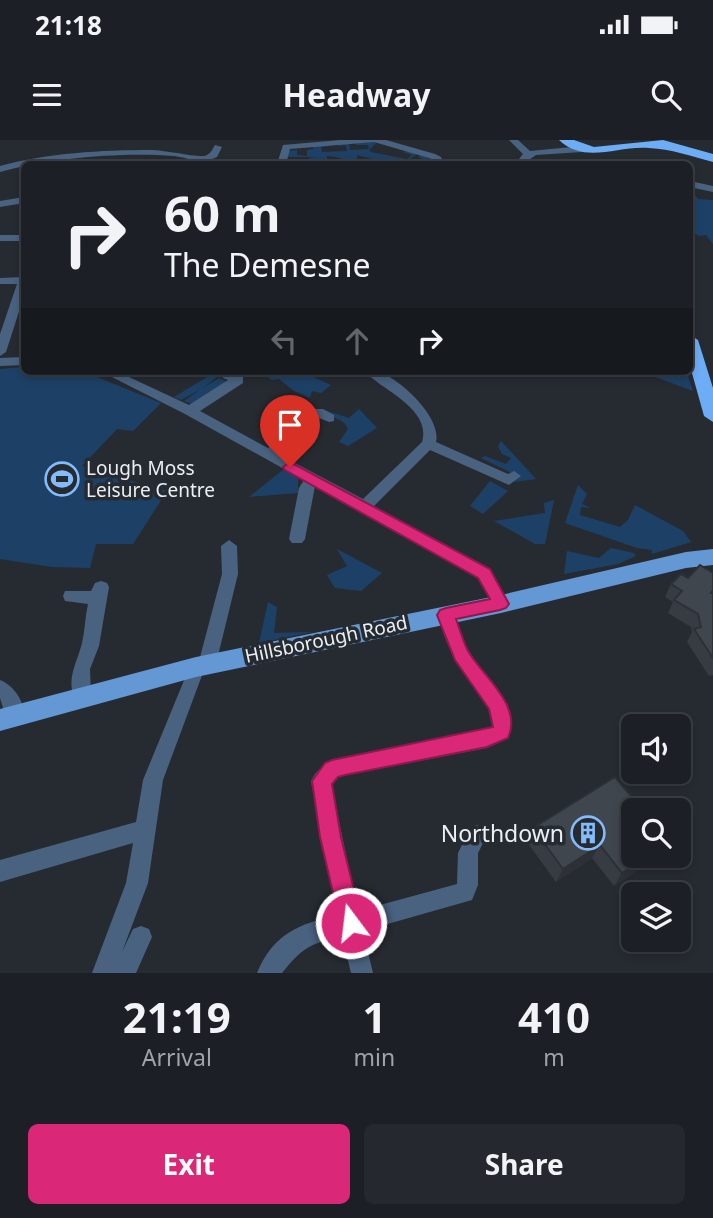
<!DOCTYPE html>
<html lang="en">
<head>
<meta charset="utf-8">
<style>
  body { margin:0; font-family:"Noto Sans",sans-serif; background:#25282e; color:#f1f3f6; height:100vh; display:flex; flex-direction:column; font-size:26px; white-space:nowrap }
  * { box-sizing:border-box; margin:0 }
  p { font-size:23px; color:#a0a3a7 }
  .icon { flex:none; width:38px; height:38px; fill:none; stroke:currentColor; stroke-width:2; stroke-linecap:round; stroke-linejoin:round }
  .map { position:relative; height:833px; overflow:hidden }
  .panel { display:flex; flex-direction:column; background:#1c2026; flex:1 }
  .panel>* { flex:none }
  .top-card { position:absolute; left:21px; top:21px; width:672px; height:214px; border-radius:10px; box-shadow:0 4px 10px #0003,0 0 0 2px #3a3e43; background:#1c2026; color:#f1f3f6; overflow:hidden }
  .buttons { position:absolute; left:621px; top:574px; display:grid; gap:14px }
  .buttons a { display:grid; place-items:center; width:70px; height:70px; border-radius:10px; background:#1c2026; box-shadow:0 4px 10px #0003,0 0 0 2px #3a3e43; font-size:35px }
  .pin { position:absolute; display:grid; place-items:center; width:60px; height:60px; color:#fff; margin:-72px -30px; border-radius:50% 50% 50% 0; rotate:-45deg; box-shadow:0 0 7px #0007 }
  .pin .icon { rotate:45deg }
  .me { position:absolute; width:77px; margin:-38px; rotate:345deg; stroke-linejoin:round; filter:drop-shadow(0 0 5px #0008) }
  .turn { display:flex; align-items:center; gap:24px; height:147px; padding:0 28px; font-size:32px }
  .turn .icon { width:91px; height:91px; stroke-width:2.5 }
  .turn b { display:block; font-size:49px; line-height:60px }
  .lanes { display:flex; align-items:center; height:66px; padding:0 28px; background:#0003; justify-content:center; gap:35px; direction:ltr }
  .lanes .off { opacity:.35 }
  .eta { display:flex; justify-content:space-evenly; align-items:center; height:119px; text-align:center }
  .eta b { font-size:42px; font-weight:700; line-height:49px }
  .primary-button { display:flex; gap:14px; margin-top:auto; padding:14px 28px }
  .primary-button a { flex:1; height:80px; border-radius:10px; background:#db2777; color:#fff; font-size:28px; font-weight:700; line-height:80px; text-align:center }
  .primary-button a+a { background:#25282e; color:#f1f3f6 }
  .status { display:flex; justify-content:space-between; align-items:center; height:49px; padding:0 35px; background:#1c2026; direction:ltr }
  .status svg { height:19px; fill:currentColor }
  header { display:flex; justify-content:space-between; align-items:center; height:91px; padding:0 28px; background:#1c2026; font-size:32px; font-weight:700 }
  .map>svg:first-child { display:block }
</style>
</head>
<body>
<div class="status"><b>21:18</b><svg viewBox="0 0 49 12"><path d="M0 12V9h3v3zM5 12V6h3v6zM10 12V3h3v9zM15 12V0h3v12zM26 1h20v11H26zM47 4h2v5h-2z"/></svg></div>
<header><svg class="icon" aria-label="menu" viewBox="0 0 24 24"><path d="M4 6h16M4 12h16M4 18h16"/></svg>Headway<svg class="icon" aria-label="search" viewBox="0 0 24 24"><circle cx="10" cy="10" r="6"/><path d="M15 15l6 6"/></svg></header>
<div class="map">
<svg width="713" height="833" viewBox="0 0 713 833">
  <rect width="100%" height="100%" fill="#262b32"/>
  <g fill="#1d4166">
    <path d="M378,1L369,10L371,12L407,19L412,15L403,12L406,11L417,14L404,23L423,24L428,21L418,17L421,15L433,20V24H374L373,19L357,15V21C346,22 338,16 327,16V20L319,21V24H344H287L288,19H293L294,24H308L309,18L316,17H288V11L297,10V15L307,16V10L313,9V6L329,4V6L321,7L322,12L347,11L346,5L338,6V3H349L350,10L369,9L368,5H356V2Z"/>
    <polygon points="700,48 713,51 697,49 693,52 698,59 713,60 713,104 706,95 699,96 690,91 694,88 690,82 690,50"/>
    <polygon points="24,227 24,231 82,231 161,263 133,291 117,289 82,326 167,351 133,404 96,404 90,428 52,427 0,419 0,229"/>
    <polygon points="247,231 300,231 331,245 321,253 312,251 310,258 294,251 279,239 272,240 264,234 246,237 241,235"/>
    <polygon points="639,231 686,231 693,251"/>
    <polygon points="212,234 218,236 203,248 219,238 226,241 225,243 192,264 184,261 201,249 181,260 174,257"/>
    <path d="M359,269L377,288L348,306L339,302L348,289C345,280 335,278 324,274L327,271L349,278Z"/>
    <polygon points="501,301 536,339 514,342 518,336 481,318 485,316 506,324 511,318 502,314 498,306"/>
    <polygon points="284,329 298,337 298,353 249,357"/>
    <polygon points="490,341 508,351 483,374 470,366"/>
    <polygon points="578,345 587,354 582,364 591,368 581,367 580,375 620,387 628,380 635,365 683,391 691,402 652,414 652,410 637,408 565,383"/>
    <polygon points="554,360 545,404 535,404 494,381 545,373 544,363"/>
    <polygon points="611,408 634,413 636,416 618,424 564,434 567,411 599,418"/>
    <polygon points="337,409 382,433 361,451 335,448 327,435 347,426"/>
    <polygon points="268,462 277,467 274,493 312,492 259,503"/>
  </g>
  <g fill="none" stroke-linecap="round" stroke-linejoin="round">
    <g fill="#49627f" fill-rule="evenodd">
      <polygon points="340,0 386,0 435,14 441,17 444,24 435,24 434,20 429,18 374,2 290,9 286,24 277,24 283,5"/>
      <polygon points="509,0 518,0 530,11 582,6 586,9 582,12 536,15 523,24 515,24 523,14"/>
      <path d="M215,5L222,7L217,17L210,20L216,24C202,24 189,18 174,16C120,12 51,18 0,32V26C47,13 102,10 151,10C164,10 195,17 204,16C210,15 212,10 215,5Z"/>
      <polygon points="690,41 713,46 713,52 690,47"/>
      <polygon points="24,57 24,63 0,67 0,61"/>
      <rect x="0" y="95" width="24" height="6"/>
      <polygon points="24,137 24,156 6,212 0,216 0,194 17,144 0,144 0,138"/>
      <polygon points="24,217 24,225 0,226 0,218"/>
      <path d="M100,231H116L189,265L228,240L223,238V232L227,231L243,237V243L200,271L268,308L313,269H323L334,275V281L329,282L319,278L278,314L363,359L422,302C432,269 382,250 364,231C369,231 376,230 380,232C401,240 442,278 436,302L508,334L514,331L521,336L509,345L430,310L374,366L490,429L509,464L507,469H495L478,437L315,346L305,399L302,403H292L289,399L299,348L304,340L185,274Z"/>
      <polygon points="229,400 237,406 238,434 216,524 213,529 204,530 163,640 148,743 122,812 133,789 141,786 149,789 152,797 136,833 92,833 126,743 133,703 0,742 0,720 136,682 143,640 185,538 190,522 199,521 222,434 221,406"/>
      <path d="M101,441L107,443L109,447L99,506L90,529L91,556L88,562L82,564L76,562C65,539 77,524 82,503C85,490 85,477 88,464L65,461L63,456L65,451H91L95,443Z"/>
      <path d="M446,468L452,470C459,483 461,499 469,511C484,537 523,564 508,598L487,608L345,635L338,637L331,644L358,771L457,744L458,713L470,688L477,685L484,688L487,695L478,713V745L472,760L363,791L373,833H351L342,796C310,804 303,807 282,833H257C273,794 299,784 337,775L311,641C318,626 330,622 345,617L484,591L492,587C495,561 468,542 456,521C448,507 442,491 438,475L440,470Z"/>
      <path d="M0,540C15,546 28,565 21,581L14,583L7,581L0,558Z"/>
    </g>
    <polygon fill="#6398d4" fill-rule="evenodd" points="713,409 713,425 686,428 501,473 196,537 0,591 0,569 196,517 501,455 686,412"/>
    <g fill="#6dadf5" fill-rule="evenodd">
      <path d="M559,0H574L594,7L663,0L713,14V22C691,16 671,9 649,8C618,5 586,25 559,0Z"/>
      <polygon points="690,195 698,200 713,248 713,282 704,276 690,226"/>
    </g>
  </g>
  <g fill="#373c42">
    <polygon points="713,433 713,535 709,536 687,502 692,492 691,487 668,473 673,462 665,457 671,444 688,438"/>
    <polygon points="533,688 658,716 614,746 592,718 556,742 527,702"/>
  </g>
  <g fill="#2d3136">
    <polygon points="600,705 592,718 556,742 563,729"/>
    <polygon points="648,716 658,716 614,746 622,733"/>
  </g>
  <g fill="#40464d" stroke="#2d3136" stroke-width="2">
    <polygon points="700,425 713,433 713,450 711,453 713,453 713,518 694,489 701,487 698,474 674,460 682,451 671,444 681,434 688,438"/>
    <polygon points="615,637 643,670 634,670 634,716 648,716 622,733 600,705 563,729 533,688"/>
  </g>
  <path fill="#db2777" stroke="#8e194d" stroke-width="2" d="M290,322L490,429L509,464L506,468L500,470L456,479C460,490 463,501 468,511C483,537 523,565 508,598L487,607L345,635L338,637L332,644L341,697L362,783L359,790L351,794L343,790L340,783L320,697L312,641L325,623L332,620L493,587L489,569L455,520L437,475L440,470L446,468L490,459L478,438L285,330L283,327Z"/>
  <defs>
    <symbol id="stadium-ring" viewBox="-11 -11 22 22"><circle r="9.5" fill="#262b32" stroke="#84bcfb" stroke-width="1.5"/><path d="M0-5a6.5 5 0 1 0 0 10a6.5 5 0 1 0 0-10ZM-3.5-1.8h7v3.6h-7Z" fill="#84bcfb"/></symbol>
    <symbol id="building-ring" viewBox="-11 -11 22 22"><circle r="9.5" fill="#262b32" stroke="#84bcfb" stroke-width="1.5"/><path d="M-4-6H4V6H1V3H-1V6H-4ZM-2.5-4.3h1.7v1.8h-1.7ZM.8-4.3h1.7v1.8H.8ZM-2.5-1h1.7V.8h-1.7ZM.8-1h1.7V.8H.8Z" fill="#84bcfb"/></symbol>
  </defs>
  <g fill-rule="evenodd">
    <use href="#stadium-ring" x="43" y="320" width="38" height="38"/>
    <use href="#building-ring" x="569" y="674" width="38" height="38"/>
  </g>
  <g text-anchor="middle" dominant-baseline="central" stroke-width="7" stroke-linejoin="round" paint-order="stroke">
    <g font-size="19" fill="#ebeff4" stroke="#262b32" text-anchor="start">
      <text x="86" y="328">Lough Moss<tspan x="86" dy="22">Leisure Centre</tspan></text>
    </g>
    <g font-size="19" fill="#ebeff4" stroke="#262b32">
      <text transform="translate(326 499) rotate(-12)">Hillsborough Road</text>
    </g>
    <g font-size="23" fill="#ebeff4" stroke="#262b32" text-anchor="end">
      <text x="564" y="693">Northdown</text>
    </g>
  </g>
</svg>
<div class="buttons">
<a><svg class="icon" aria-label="sound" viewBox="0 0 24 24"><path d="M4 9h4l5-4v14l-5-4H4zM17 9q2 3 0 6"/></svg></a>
<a><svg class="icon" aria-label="search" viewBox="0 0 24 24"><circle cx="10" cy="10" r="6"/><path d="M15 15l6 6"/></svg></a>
<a><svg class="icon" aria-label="layers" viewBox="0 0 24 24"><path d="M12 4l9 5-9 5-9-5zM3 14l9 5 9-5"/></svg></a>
</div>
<div class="pin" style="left:290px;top:327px;background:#d93025"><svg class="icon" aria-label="arrive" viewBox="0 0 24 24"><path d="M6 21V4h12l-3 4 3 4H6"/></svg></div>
<svg class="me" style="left:351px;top:783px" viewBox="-20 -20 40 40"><circle r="17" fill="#db2777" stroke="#fff" stroke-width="3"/><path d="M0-11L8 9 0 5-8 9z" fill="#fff"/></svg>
<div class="top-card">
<div class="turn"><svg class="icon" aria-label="right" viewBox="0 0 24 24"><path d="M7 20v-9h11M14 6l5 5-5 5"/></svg><div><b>60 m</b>The Demesne</div></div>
<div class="lanes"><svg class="icon off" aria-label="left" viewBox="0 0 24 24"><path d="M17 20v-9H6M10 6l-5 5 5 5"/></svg><svg class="icon off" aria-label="ahead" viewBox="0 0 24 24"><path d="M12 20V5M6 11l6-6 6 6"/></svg><svg class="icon" aria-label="right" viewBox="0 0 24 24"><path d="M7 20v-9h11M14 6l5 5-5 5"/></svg></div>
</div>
</div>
<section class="panel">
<div class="eta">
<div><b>21:19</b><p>Arrival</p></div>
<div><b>1</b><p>min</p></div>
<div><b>410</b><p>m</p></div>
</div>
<div class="primary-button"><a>Exit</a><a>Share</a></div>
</section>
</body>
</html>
